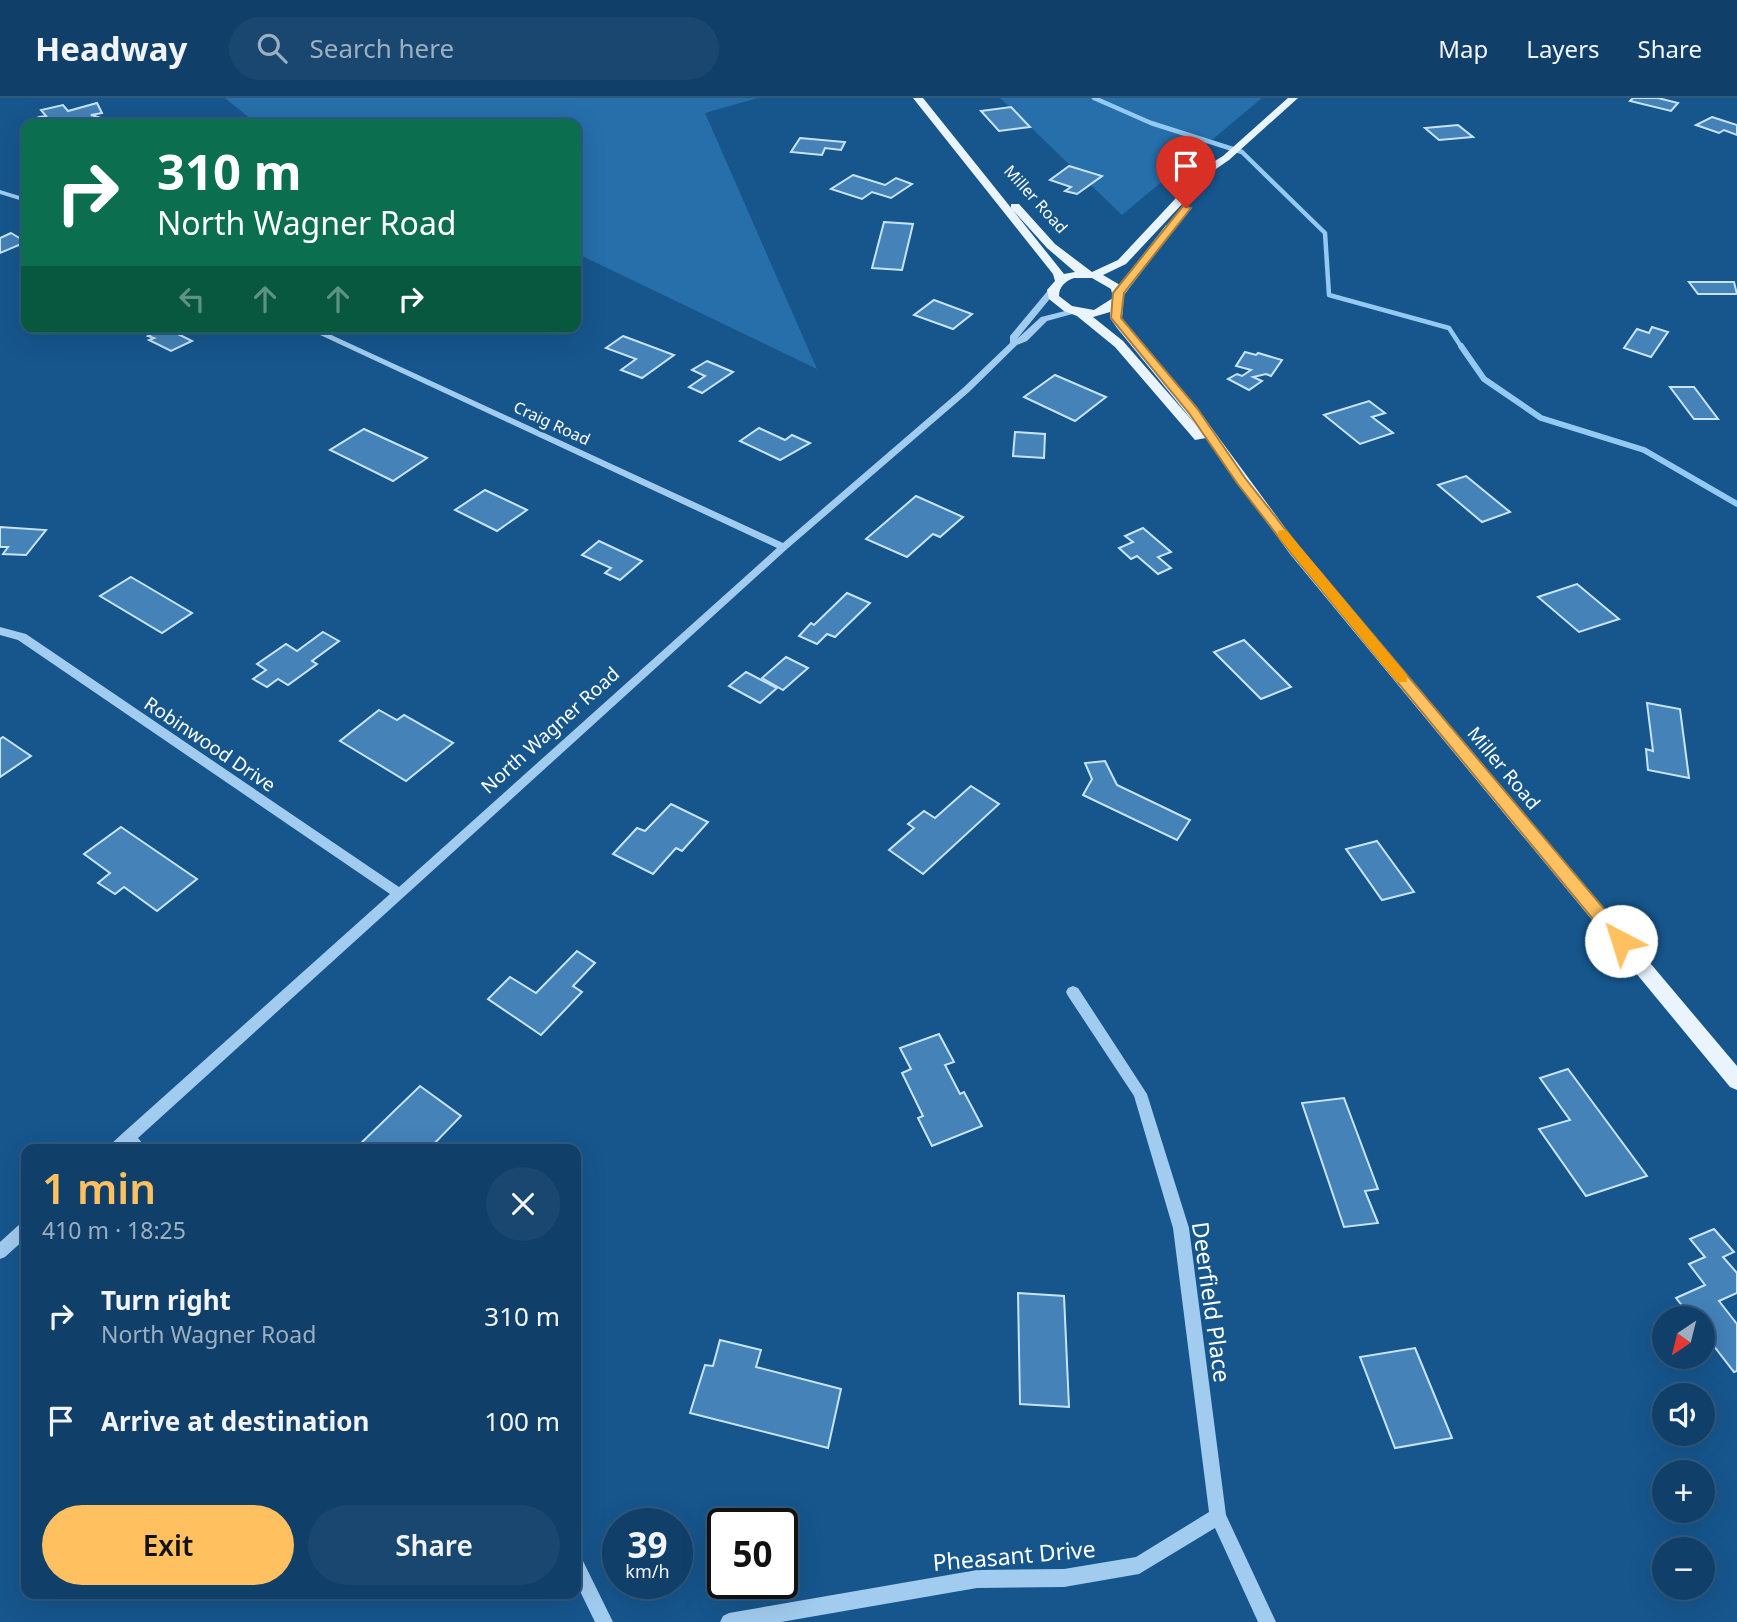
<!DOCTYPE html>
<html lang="en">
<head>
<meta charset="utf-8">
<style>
  body { margin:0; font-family:"Noto Sans",sans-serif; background:#194770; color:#f1f3f6; height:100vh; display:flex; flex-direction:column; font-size:26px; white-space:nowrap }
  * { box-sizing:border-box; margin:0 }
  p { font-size:23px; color:#9cafc1 }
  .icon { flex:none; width:38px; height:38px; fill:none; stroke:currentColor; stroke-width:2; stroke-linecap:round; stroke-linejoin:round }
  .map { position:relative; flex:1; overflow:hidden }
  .drawer { position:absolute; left:21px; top:1046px; width:560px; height:455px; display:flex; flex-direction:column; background:#10406a; border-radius:14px; box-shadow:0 7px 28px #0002,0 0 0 2px #30597e }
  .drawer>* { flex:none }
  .top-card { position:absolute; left:21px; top:21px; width:560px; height:214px; border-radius:14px; box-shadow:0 7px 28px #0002,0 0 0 2px #30597e; background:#0b6e4f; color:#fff; overflow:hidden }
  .needle { width:46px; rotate:215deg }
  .tools { position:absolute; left:1652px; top:1208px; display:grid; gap:14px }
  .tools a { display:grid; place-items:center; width:63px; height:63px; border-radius:50%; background:#10406a; box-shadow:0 7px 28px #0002,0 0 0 2px #30597e; font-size:35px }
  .speed { position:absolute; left:602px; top:1410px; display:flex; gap:14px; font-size:35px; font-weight:700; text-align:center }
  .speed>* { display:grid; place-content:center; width:91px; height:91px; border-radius:50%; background:#10406a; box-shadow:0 7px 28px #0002,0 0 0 2px #30597e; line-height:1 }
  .speed small { font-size:18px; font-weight:400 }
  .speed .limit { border:4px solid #111; border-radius:10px; background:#fff; color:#111 }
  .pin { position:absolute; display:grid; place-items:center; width:60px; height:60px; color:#fff; margin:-72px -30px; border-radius:50% 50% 50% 0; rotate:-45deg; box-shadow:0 0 7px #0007 }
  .pin .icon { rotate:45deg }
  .me { position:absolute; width:77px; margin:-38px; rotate:320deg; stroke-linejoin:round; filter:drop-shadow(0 0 5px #0008) }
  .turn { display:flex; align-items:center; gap:24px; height:147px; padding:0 21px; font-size:32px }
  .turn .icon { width:91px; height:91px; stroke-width:2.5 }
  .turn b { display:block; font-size:49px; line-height:60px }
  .lanes { display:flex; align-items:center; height:66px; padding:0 21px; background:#0003; justify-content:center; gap:35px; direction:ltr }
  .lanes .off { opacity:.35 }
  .round { display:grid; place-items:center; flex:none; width:74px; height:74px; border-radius:37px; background:#194770 }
  .overview { display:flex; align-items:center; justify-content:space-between; height:119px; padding:0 21px }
  h1 { font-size:42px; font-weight:600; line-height:52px; color:#ffc15f }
  .primary-button { display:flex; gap:14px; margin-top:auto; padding:14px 21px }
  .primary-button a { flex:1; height:80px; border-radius:42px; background:#ffc15f; color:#111; font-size:28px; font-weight:600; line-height:80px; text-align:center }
  .primary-button a+a { background:#194770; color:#f1f3f6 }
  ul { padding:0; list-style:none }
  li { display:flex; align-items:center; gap:21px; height:105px; padding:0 21px }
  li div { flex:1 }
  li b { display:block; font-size:26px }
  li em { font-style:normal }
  header { display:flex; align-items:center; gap:42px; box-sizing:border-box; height:98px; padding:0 35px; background:#10406a; border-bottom:2px solid #30597e }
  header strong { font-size:33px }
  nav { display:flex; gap:38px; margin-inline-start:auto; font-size:24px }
  .search { width:490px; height:63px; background:#194770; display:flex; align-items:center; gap:18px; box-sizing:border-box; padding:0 24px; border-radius:38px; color:#9cafc1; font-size:26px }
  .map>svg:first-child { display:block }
</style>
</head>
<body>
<header>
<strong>Headway</strong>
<div class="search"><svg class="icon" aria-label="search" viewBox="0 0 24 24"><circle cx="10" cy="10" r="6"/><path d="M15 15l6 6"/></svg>Search here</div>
<nav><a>Map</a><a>Layers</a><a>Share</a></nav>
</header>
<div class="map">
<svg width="1737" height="1524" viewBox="0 0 1737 1524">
  <rect width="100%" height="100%" fill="#16568d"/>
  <g fill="#266faa">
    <polygon points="225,0 758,0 705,15 817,271 576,155 576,26 257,26"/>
    <polygon points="1000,0 1262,0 1122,117"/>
  </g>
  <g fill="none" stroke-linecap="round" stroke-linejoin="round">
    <polyline stroke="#93c9f2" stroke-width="4.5" points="1094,0 1151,25 1242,54 1325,135 1329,197 1449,230 1462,250"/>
    <polyline stroke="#93c9f2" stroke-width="6" points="1461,248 1484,281 1541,320 1644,352 1737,406"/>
  </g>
  <g fill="#4482b8" stroke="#c7e4fb" stroke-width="2">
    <polygon points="1633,0 1658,0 1678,5 1671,13 1630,3"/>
    <polygon points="97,5 102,15 91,17 114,24 81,26 77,25 78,22 43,26 39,19 46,18 41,12 63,7 68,13"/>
    <polygon points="1011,9 1030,29 999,33 981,13"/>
    <polygon points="1712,19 1737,27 1737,37 1724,32 1719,35 1696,27"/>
    <polygon points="1458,27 1473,39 1439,42 1425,30"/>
    <polygon points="800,40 845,44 841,52 825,50 822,57 791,54"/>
    <polygon points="1069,68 1102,78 1077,96 1065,93 1071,89 1050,82"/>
    <polygon points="853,77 885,87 896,80 912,86 891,100 872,94 862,101 831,91"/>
    <polygon points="884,124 913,126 902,172 872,170"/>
    <polygon points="11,135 26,144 0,155 0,140"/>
    <polygon points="1689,184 1734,184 1737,196 1698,196"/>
    <polygon points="934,202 972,216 953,231 914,217"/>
    <polygon points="1652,229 1668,234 1651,259 1624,250 1637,231 1649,235"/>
    <polygon points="161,231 170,232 192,243 171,253 149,242 154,240 148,238"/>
    <polygon points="623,238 674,257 642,280 621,272 636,261 606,250"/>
    <polygon points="1245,254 1256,257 1258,255 1282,262 1271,278 1266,276 1253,279 1262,283 1249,292 1228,281 1237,276 1242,278 1251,272 1236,268"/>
    <polygon points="707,263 733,274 702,295 689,289 705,278 692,272"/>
    <polygon points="1055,277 1106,299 1075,323 1024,299"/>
    <polygon points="1670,289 1694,289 1718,321 1694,321"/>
    <polygon points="1369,303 1385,315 1372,319 1393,335 1360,346 1324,317"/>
    <polygon points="759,330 785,342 792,337 810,345 780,362 740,343"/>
    <polygon points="364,331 427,360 393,383 330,352"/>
    <polygon points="1015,334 1045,336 1044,360 1013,358"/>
    <polygon points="1466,378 1510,414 1482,424 1438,387"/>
    <polygon points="485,392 527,412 497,433 455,412"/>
    <polygon points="916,398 963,419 940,439 933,436 907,459 866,441"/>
    <polygon points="0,429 46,432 26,457 3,456 8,449 0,449"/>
    <polygon points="1143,430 1171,454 1158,459 1171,470 1158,476 1137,458 1131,461 1119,450 1133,444 1125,438"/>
    <polygon points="599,443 642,463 620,482 605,475 611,470 582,457"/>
    <polygon points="131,479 192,515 162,535 100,498"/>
    <polygon points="1577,486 1619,521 1579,534 1538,499"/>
    <polygon points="847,495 870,505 835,539 827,536 817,546 799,538 811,525 814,527"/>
    <polygon points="323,534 339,543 312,563 317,566 288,587 278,581 267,589 253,581 266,572 257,566 286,546 297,553"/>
    <polygon points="1244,542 1291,589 1261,601 1214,554"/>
    <polygon points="786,559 808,570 783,592 762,580"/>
    <polygon points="746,574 777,590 760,605 729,588"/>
    <polygon points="1647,605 1680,611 1689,680 1648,672 1646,651 1653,653"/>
    <polygon points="379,612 397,622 404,617 453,645 406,683 340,643"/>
    <polygon points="3,639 31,658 0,679 0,641"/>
    <polygon points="1105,663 1117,687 1190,722 1177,742 1083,697 1092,681 1085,665"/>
    <polygon points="971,688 999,706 923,776 889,752 914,730 908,726 924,713 935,720"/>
    <polygon points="671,706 708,724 682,753 676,750 653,776 613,756 637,730 645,733"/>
    <polygon points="121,729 197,781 157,813 124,789 115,796 98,785 110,775 84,756"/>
    <polygon points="1377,743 1414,794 1382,802 1346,751"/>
    <polygon points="577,853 595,865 573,888 582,894 541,937 488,901 510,879 536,895"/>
    <polygon points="939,936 954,964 945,967 960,996 964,994 982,1028 932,1048 918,1020 923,1018 902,975 911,971 900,950"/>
    <polygon points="1568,971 1647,1078 1586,1098 1539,1031 1570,1022 1540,980"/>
    <polygon points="420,988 461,1018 428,1052 362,1052 358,1048"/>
    <polygon points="1344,1000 1378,1091 1365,1093 1378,1125 1344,1129 1302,1005"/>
    <polygon points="1714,1131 1734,1154 1723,1159 1737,1175 1737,1195 1719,1203 1737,1226 1737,1273 1734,1274 1703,1234 1703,1220 1692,1220 1676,1200 1705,1187 1689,1166 1705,1159 1690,1141"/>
    <polygon points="1018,1195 1064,1198 1069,1309 1020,1306"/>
    <polygon points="720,1242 761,1252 756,1269 841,1291 828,1350 690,1315 705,1267 713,1268"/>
    <polygon points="1415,1250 1452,1340 1395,1350 1360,1259"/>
  </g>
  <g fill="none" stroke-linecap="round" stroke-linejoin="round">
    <g fill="#a1ccef" fill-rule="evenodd">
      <polygon points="0,92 26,100 26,104 0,96"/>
      <polygon points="1050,190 1057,192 1017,241 1041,219 1073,211 1077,213 1076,215 1047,223 1027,243 1017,247 969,294 787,451 138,1040 148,1052 131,1052 128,1050 126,1052 108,1052 110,1047 123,1035 390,796 18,542 0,537 0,529 26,536 399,789 777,450 303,229 314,229 783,445 963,290 1010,245 1010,238"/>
      <polygon points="1073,888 1078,890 1147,996 1189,1130 1226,1417 1276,1524 1258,1524 1215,1430 1139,1476 1064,1489 977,1490 781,1524 720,1524 723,1518 729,1515 977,1472 1064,1471 1136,1459 1209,1414 1173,1130 1134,998 1068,898 1066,894 1068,890"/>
      <polygon points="26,1123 26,1140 5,1159 0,1161 0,1144 21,1125"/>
      <polygon points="576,1458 582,1461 613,1524 595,1524 576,1485"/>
    </g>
    <path fill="#e9f4ff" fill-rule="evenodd" d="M913,0H923L1064,176L1075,174L1047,150L1011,110V106H1019L1055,146L1092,174L1118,162L1205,69L1223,58L1288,0H1298L1229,62L1213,73L1126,166L1103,177L1120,187L1166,127H1174V131L1124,197L1122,220L1126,226L1197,310L1300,450L1737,968V992L1730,989L1290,456L1206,340L1195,342L1115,249L1077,218L1064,213L1049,201L1047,192L1055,183L1053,176ZM1074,180H1092L1111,191L1113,200L1094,212L1072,208L1059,198C1059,189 1065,183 1074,180ZM1110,214V220L1117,230L1196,327L1123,243L1093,219Z"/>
  </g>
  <polygon fill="#ffc15f" stroke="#a67d3e" stroke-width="2" points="1183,108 1191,110 1124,195 1121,220 1197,310 1245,380 1300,450 1627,838 1629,843 1627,848 1615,848 1291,455 1237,385 1189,315 1111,220 1113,195"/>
  <polygon fill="#f59e0b" points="1282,432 1287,433 1407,577 1407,584 1397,584 1278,438 1278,433"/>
  <g text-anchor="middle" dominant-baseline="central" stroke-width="6" stroke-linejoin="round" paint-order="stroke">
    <g font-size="16" fill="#fff" stroke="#16568d">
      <text transform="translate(1036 101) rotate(48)">Miller Road</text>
      <text transform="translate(552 325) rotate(25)">Craig Road</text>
    </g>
    <g font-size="19" fill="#fff" stroke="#16568d">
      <text transform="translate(550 632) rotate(-42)">North Wagner Road</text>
      <text transform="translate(210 646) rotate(34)">Robinwood Drive</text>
      <text transform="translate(1504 670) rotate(50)">Miller Road</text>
    </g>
    <g font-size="23" fill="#fff" stroke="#16568d">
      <text transform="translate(1212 1204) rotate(82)">Deerfield Place</text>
      <text transform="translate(1014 1457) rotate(-5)">Pheasant Drive</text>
    </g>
  </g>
</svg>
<div class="tools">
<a><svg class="needle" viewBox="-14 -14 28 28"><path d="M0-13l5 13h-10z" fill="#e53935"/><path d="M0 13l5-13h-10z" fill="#9cafc1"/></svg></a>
<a><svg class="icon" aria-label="sound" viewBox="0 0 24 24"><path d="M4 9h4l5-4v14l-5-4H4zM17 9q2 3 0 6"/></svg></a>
<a>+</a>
<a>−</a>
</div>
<div class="speed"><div>39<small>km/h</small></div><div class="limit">50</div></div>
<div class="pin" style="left:1186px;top:110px;background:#d93025"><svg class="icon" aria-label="arrive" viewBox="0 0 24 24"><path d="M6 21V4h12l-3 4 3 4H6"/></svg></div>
<svg class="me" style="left:1621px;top:843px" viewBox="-20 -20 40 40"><circle r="19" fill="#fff"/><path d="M0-13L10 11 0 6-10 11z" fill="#ffc15f"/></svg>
<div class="top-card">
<div class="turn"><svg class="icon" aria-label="right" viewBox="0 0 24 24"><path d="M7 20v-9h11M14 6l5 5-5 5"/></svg><div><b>310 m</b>North Wagner Road</div></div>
<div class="lanes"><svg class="icon off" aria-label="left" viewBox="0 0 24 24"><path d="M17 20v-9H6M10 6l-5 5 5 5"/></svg><svg class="icon off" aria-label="ahead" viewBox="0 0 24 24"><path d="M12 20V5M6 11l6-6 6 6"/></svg><svg class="icon off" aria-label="ahead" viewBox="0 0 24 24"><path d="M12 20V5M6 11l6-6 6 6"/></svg><svg class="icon" aria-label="right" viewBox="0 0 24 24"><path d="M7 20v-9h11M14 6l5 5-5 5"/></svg></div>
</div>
<section class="drawer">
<div class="overview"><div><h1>1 min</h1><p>410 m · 18:25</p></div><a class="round"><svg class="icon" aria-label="close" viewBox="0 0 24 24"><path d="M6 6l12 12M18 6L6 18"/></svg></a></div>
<ul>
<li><svg class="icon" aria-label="right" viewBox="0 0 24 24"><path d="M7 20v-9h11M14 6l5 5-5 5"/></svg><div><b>Turn right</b><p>North Wagner Road</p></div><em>310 m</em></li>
<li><svg class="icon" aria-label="arrive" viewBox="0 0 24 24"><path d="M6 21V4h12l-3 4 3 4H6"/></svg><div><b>Arrive at destination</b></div><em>100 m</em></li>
</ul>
<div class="primary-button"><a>Exit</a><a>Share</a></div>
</section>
</div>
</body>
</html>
